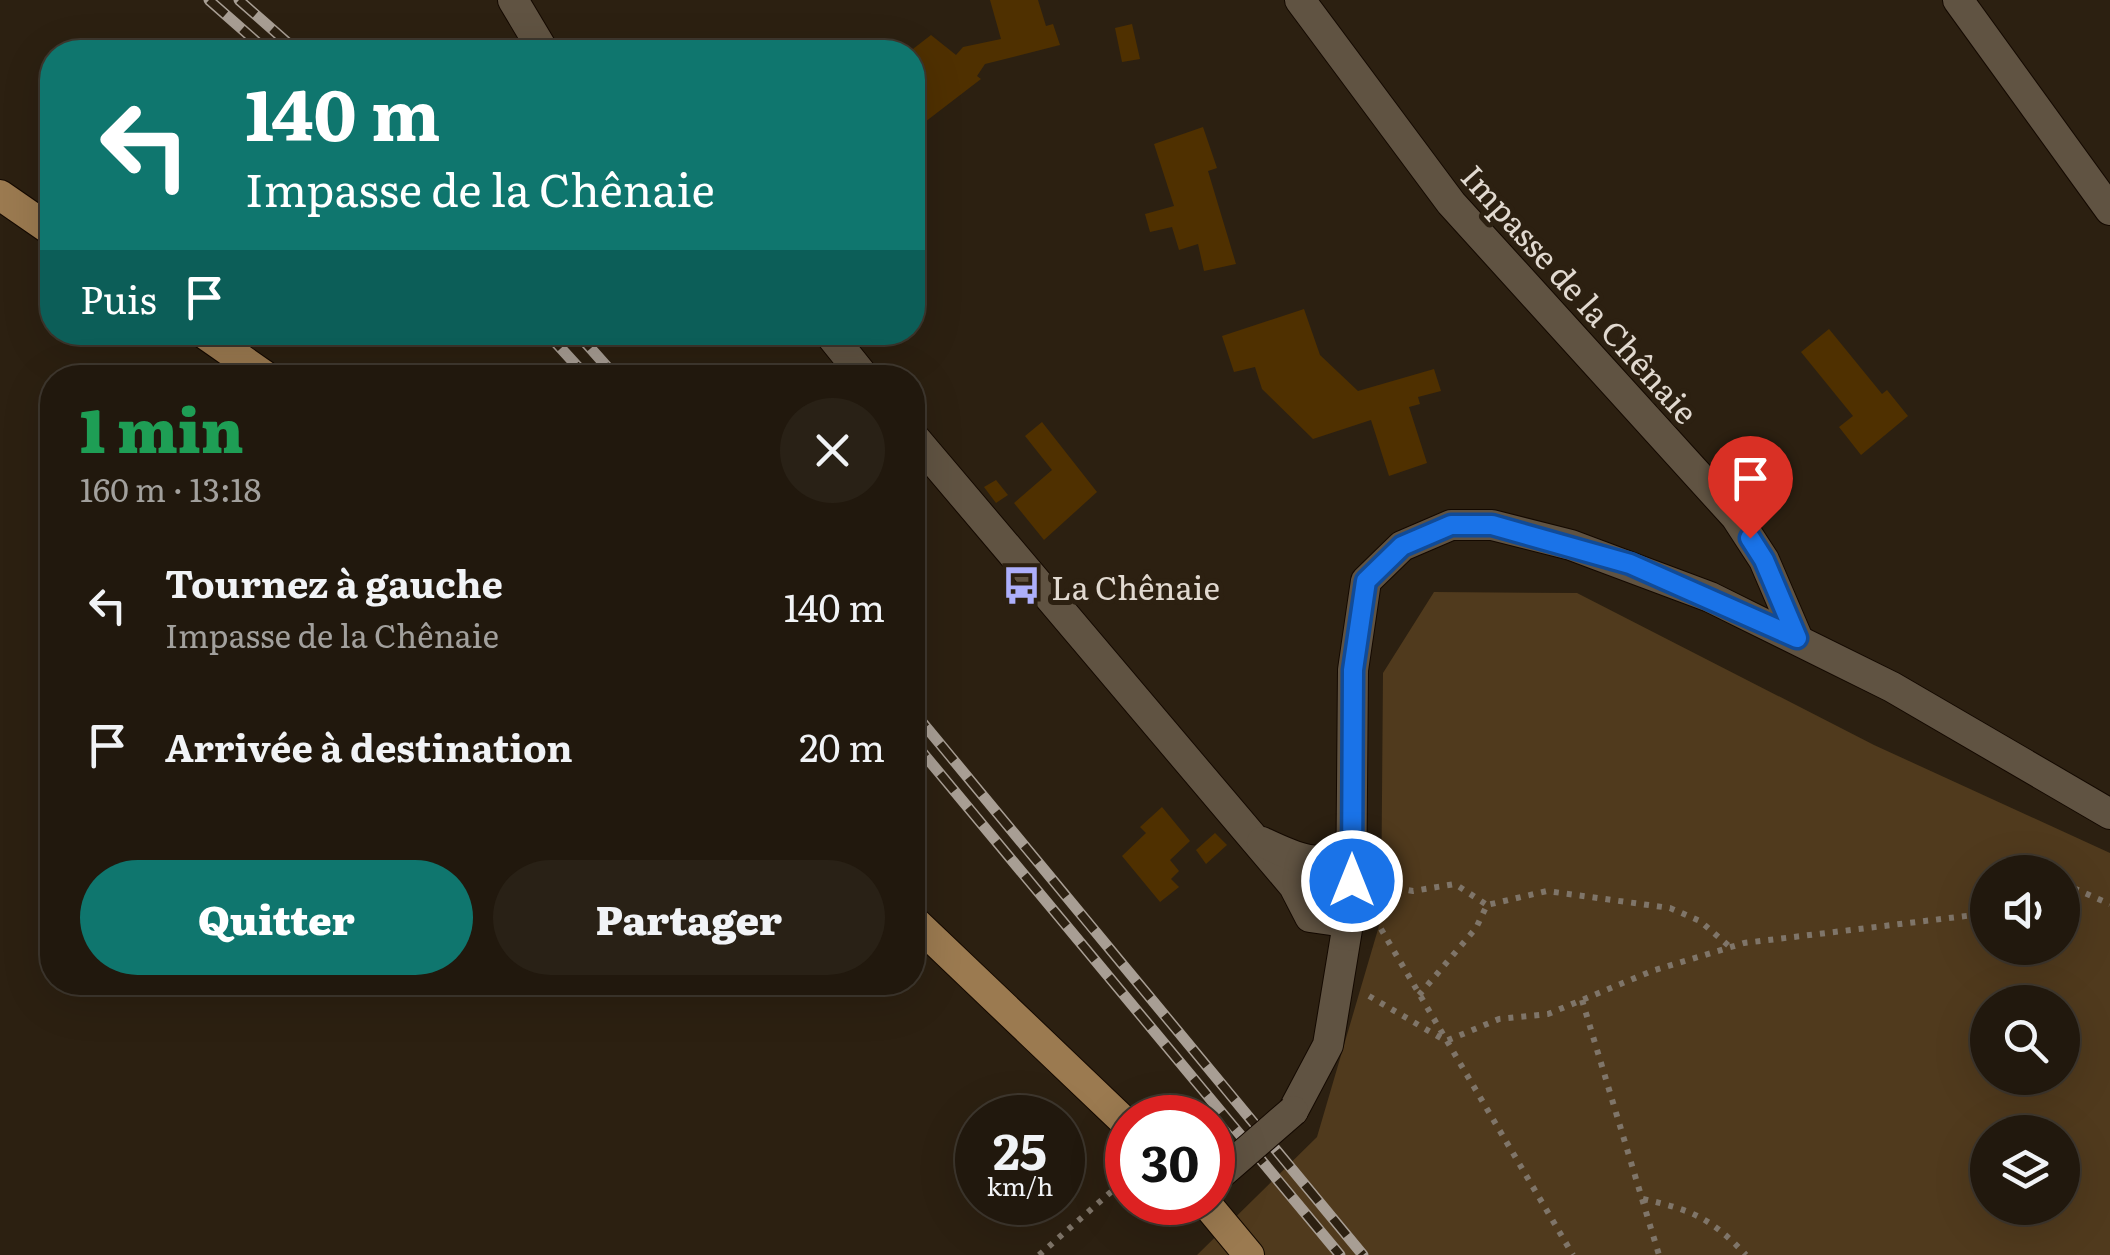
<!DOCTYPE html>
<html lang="fr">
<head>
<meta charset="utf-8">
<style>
  body { margin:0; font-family:Literata,serif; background:#292116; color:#f1f3f6; height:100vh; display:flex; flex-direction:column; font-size:38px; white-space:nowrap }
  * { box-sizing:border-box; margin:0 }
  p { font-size:32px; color:#a2a09d }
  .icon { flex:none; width:55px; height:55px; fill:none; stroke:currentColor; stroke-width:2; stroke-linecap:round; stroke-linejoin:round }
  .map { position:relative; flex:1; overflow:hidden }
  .panel { position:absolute; left:40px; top:365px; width:885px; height:630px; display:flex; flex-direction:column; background:#21180d; border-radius:40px; box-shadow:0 10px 40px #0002,0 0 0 2px #3e372e }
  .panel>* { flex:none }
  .hud { position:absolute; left:40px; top:40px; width:885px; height:305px; border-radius:40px; box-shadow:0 10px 40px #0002,0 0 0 2px #3e372e; background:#0f766e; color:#fff; overflow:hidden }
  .buttons { position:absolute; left:1970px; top:855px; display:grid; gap:20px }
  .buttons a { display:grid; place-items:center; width:110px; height:110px; border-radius:50%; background:#21180d; box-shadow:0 10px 40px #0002,0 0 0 2px #3e372e; font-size:50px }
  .speed { position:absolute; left:955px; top:1095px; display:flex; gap:20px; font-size:50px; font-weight:700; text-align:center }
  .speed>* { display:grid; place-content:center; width:130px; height:130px; border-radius:50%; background:#21180d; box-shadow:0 10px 40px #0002,0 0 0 2px #3e372e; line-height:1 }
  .speed small { font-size:25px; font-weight:400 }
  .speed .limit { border:15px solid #d22; background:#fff; color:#111 }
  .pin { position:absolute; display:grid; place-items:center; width:85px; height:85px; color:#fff; margin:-102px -42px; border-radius:50% 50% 50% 0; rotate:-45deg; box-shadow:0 0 10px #0007 }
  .pin .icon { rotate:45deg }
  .me { position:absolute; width:110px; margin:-55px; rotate:0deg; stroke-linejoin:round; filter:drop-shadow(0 0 8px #0008) }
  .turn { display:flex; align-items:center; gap:35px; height:210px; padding:0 40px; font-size:45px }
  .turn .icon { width:130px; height:130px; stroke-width:2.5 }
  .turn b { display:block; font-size:70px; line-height:85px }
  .then { display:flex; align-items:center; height:95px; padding:0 40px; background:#0003; gap:20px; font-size:38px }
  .round { display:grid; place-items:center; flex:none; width:105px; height:105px; border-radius:52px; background:#292116 }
  .head { display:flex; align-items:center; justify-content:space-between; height:170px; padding:0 40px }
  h1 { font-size:60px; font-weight:800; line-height:75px; color:#1e9e55 }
  .cta { display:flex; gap:20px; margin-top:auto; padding:20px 40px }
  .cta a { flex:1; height:115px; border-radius:60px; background:#0f766e; color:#fff; font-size:40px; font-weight:800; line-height:115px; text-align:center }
  .cta a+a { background:#292116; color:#f1f3f6 }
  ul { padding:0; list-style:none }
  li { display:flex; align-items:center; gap:30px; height:140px; padding:0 40px }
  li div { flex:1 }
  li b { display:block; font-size:38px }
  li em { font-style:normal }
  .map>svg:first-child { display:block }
</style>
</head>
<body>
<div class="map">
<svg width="2110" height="1255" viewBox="0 0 2110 1255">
  <rect width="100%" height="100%" fill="#2c2011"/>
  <path fill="#503a1d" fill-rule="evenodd" d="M1434,592L1577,593L1874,745L2110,853V1255H1197L1317,1137L1381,919L1383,673ZM1988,872H2062V948H1988ZM1988,1002H2062V1078H1988ZM1988,1132H2062V1208H1988Z"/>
  <g fill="#4f3000">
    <polygon points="990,0 1038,0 1046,26 1053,24 1060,45 985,64 977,76 981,79 912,132 912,52 909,52 931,35 956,55 963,47 1001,39"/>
    <polygon points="1132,24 1140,59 1122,62 1115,28"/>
    <polygon points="1203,127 1217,168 1208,171 1236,264 1204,271 1198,244 1179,250 1172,227 1150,232 1145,214 1174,206 1154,144"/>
    <polygon points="1304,309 1320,355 1358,391 1434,369 1441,391 1418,397 1420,404 1409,407 1427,463 1389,476 1371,420 1313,439 1262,389 1255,367 1234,372 1222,336"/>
    <polygon points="1829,329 1882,394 1887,390 1908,416 1861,455 1839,427 1853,416 1801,352"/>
    <polygon points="1042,422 1097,492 1044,540 1014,503 1052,470 1025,436"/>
    <polygon points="996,480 1008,495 996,503 984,487"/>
    <polygon points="1162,807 1190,841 1170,860 1179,871 1171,879 1179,887 1160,902 1122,856 1146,833 1140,827"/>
    <polygon points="1215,833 1227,845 1206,864 1196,850"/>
  </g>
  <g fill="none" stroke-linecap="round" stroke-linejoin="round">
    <defs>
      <g id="minor">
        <polyline points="513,0 544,52"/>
        <polyline points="1300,0 1451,203 1736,517 1764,560 1797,637"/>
        <polyline points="1958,0 2110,210"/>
        <polyline points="828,332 865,378"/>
        <polyline points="912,435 1294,886 1310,917 1331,920 1351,905"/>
        <path d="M1262,842C1296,858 1317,869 1352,853"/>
        <polyline points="1293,1111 1328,1045 1351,905 1353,670 1366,581 1402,546 1451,525 1492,525 1571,545 1710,597 1892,687 2110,814"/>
      </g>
      <g id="major">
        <polyline points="0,195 52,231"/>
        <polyline points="202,332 268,378"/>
        <polyline points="912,919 1128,1125"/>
        <polyline points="1205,1202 1249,1255"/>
      </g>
    </defs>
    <use href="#minor" stroke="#140900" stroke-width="32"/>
    <use href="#major" stroke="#140900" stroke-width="32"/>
    <g stroke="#7f7569" stroke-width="6" stroke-dasharray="5 8" stroke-linecap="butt">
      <polyline points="2062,883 2110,904"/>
      <polyline points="1383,886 1413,891 1455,884 1487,905"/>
      <polyline points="1381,929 1573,1255"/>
      <polyline points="1419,995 1476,928 1487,905 1547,891 1670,908 1700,921 1729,946"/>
      <polyline points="1369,996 1446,1041 1499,1019 1548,1014 1652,971 1744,943 1974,915 1988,907"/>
      <polyline points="1582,1000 1659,1255"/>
      <path d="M1643,1199C1692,1210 1711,1218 1746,1255"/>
      <polyline points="1039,1255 1128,1177"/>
    </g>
    <use href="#minor" stroke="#605342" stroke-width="30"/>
    <use href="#major" stroke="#9b7a50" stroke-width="30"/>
    <defs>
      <g id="rail">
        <polyline points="209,0 268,52"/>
        <polyline points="239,0 298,52"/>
        <polyline points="546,332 588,378"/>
        <polyline points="576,332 617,378"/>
        <polyline points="912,710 1363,1255"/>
        <polyline points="912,740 1340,1255"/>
      </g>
    </defs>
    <use href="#rail" stroke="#a89e94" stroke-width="11"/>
    <use href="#rail" stroke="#2c2011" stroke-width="8" stroke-dasharray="22" stroke-linecap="butt"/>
    <defs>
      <polyline id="minor-bridge" points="1217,1177 1293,1111"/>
    </defs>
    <use href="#minor-bridge" stroke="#140900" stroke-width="32" stroke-linecap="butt"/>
    <use href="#minor-bridge" stroke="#605342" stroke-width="30"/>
  </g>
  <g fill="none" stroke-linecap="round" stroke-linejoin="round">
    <defs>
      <polyline id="route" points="1352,881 1353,670 1366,581 1402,546 1451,525 1492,525 1630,564 1797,638 1764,560 1750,538"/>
    </defs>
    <use href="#route" stroke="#114b97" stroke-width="25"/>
    <use href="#route" stroke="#1a73e8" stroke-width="18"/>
  </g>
  <defs>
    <symbol id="bus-bare" viewBox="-9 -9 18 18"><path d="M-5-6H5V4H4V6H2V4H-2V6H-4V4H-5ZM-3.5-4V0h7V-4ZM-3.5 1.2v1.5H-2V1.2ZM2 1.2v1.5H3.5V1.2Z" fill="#adaffb" stroke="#2c2011" stroke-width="2.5" paint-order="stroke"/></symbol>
  </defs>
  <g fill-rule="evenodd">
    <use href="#bus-bare" x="994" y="558" width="55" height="55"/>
  </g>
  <g text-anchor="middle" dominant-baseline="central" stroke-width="10" stroke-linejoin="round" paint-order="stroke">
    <g font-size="32" fill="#e1d9d0" stroke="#2c2011">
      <text transform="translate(1581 293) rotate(48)">Impasse de la Chênaie</text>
    </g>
    <g font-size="32" fill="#e1d9d0" stroke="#2c2011" text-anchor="start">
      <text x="1051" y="586">La Chênaie</text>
    </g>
  </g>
</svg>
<div class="buttons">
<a><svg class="icon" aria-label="sound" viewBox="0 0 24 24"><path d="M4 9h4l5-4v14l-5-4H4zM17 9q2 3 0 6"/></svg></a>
<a><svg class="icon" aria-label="search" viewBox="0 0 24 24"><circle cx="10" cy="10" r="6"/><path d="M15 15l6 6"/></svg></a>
<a><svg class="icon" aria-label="layers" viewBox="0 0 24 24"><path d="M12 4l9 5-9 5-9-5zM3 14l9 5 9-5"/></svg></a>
</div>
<div class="speed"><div>25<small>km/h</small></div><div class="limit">30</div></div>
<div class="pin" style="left:1750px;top:538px;background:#d93025"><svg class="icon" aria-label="arrive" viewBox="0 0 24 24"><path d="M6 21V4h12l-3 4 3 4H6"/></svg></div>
<svg class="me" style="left:1352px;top:881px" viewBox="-20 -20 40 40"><circle r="17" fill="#1a73e8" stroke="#fff" stroke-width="3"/><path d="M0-11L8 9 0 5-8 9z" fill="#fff"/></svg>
<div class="hud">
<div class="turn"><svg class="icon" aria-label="left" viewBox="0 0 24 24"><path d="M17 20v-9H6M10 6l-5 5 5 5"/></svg><div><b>140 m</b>Impasse de la Chênaie</div></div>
<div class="then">Puis<svg class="icon" aria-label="arrive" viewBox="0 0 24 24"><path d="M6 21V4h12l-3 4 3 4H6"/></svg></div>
</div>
<section class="panel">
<div class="head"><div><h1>1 min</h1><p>160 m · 13:18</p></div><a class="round"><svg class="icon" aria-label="close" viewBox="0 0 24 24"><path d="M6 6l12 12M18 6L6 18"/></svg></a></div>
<ul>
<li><svg class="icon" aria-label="left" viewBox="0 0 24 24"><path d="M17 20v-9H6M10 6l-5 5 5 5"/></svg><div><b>Tournez à gauche</b><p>Impasse de la Chênaie</p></div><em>140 m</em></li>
<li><svg class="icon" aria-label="arrive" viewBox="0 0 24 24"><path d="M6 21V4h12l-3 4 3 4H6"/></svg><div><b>Arrivée à destination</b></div><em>20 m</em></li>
</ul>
<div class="cta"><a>Quitter</a><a>Partager</a></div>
</section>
</div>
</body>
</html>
